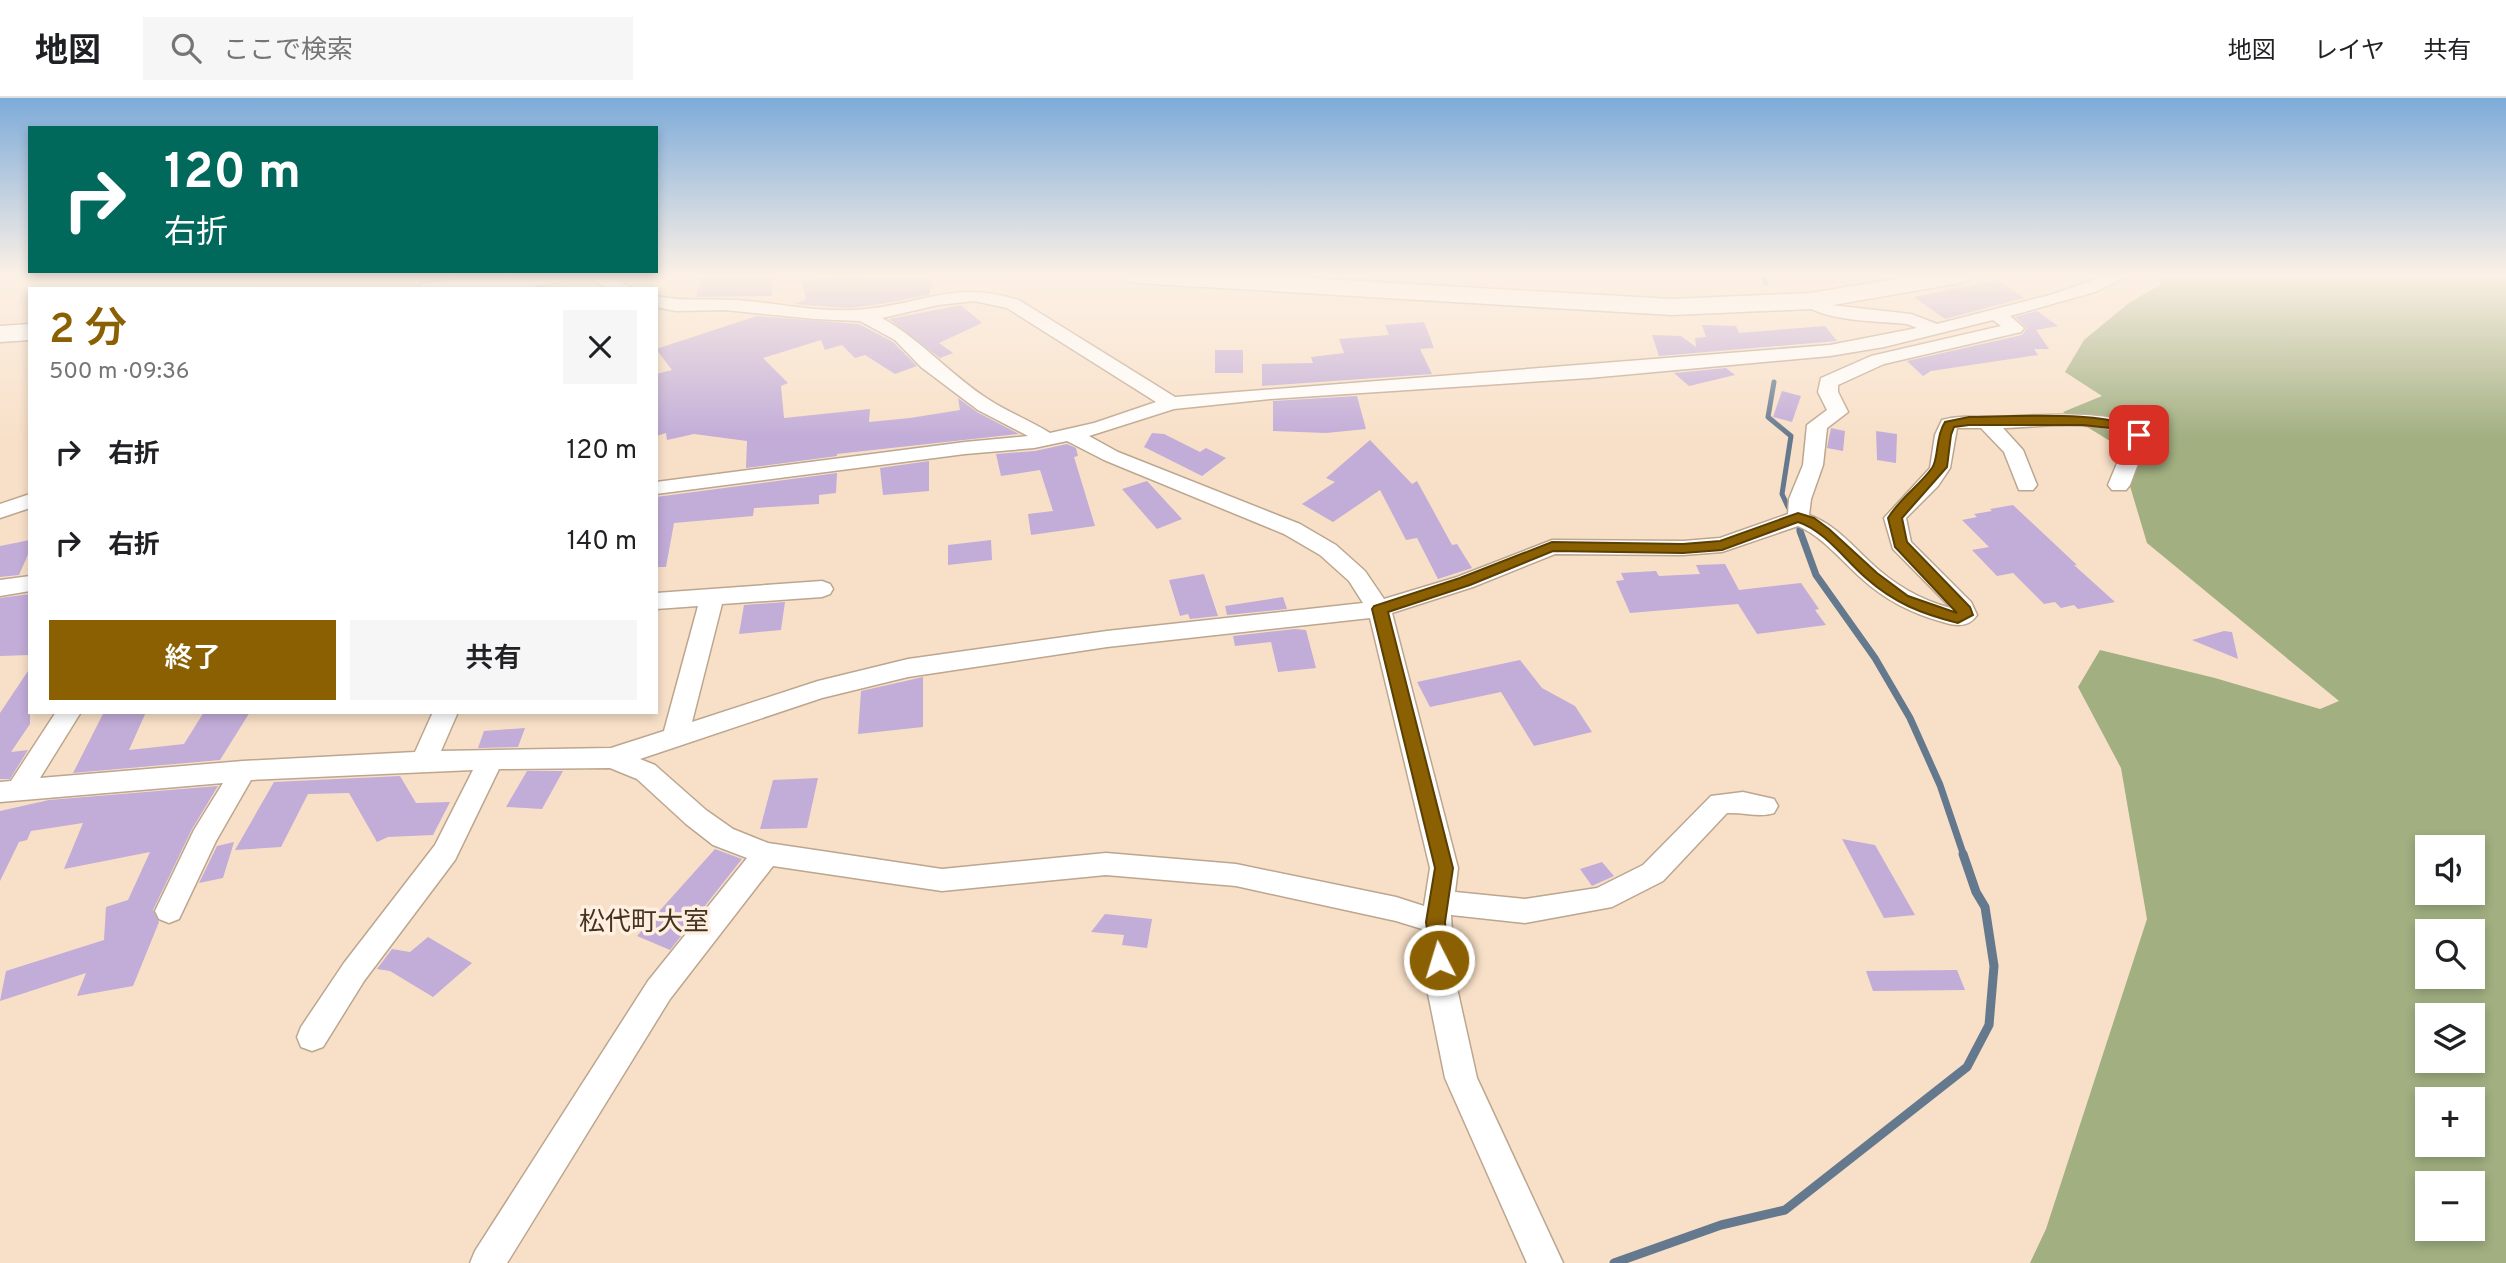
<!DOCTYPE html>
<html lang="ja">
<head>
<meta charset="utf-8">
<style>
  body { margin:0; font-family:Overpass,"Noto Sans JP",sans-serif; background:#f6f6f6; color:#202124; height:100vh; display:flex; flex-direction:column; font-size:26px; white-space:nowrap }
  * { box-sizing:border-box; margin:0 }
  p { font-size:23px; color:#757577 }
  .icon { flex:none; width:38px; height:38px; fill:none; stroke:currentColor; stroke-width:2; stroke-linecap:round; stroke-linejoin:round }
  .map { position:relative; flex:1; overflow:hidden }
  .details { position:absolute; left:28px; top:189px; width:630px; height:427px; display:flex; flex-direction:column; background:#fff; border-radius:0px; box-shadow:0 4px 10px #0003 }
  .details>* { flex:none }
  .top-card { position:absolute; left:28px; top:28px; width:630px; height:147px; border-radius:0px; box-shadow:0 4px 10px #0003; background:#00695c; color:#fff; overflow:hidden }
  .controls { position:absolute; left:2415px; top:737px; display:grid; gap:14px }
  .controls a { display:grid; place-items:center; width:70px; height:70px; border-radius:0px; background:#fff; box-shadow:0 4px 10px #0003; font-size:35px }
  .pin { position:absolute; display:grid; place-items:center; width:60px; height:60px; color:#fff; margin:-30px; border-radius:14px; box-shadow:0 4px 10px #0006 }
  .me { position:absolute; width:77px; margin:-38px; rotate:355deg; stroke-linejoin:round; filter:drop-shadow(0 0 5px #0008) }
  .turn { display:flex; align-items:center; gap:24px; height:147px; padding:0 21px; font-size:32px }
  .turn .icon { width:91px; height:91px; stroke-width:2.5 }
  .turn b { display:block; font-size:49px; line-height:60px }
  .round { display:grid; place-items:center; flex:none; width:74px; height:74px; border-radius:0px; background:#f6f6f6 }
  .headline { display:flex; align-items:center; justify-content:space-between; height:119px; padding:0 21px }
  h1 { font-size:42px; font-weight:600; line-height:52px; color:#8b6003 }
  .primary-button { display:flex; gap:14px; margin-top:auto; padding:14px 21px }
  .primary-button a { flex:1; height:80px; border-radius:0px; background:#8b6003; color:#fff; font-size:28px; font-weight:600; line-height:80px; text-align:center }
  .primary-button a+a { background:#f6f6f6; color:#202124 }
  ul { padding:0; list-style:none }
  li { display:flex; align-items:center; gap:21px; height:91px; padding:0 21px }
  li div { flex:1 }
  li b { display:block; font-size:26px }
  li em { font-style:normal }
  header { display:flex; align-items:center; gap:42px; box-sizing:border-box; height:98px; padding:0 35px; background:#fff; border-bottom:2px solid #e0e0e0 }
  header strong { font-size:33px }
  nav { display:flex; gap:38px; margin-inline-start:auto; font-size:24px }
  .search { width:490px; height:63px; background:#f6f6f6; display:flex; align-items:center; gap:18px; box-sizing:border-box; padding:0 24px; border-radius:0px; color:#757577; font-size:26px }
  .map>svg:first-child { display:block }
</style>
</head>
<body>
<header>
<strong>地図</strong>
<div class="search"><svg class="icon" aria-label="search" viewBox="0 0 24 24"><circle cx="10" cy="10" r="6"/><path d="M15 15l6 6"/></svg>ここで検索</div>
<nav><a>地図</a><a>レイヤ</a><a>共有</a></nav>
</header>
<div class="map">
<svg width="2506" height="1165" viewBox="0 0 2506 1165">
  <rect width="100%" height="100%" fill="#f8e0c8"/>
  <path fill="#a1af81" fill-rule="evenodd" d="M2164,178H2506V1165H2030L2046,1131L2147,821L2121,670L2078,589L2100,552L2215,580L2320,611L2339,603L2147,445L2118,348L2063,314L2102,298L2065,274L2084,242L2129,205L2160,187ZM2427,749H2473V794H2427ZM2427,833H2473V878H2427ZM2427,917H2473V962H2427ZM2427,1001H2473V1046H2427ZM2427,1085H2473V1130H2427Z"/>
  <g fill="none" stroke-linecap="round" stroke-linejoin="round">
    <g stroke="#64788e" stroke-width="5">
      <polyline points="1763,178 1766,185"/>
      <polyline points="1774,284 1768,319 1791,338 1782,396 1788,409"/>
      <polyline points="1799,431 1800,435"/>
    </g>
    <polyline stroke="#64788e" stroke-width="7" points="1800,433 1816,477 1875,560 1910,620 1940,687 1964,758"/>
    <polyline stroke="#64788e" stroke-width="9" points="1614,1165 1721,1127 1785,1112 1967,969 1989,927 1994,868 1985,809 1976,794 1963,756"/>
  </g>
  <g fill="#c2acd8">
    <polygon points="702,178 773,178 772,198 696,199"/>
    <polygon points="856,178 865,178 865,181 933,182 929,197 887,205 850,210 793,206 806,202 802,183"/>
    <polygon points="1997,182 2024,200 1945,221 1914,199"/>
    <polygon points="961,207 982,225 939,245 953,255 940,260 889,221"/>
    <polygon points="2037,213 2058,228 2036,232 2049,251 2034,251 2038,257 1931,273 1923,278 1907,263 2022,237 2027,230 2015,219"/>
    <polygon points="757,218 859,226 893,244 917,268 895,276 865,257 855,260 842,247 825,252 821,242 763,260 788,285 781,288 784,320 870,311 869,324 910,320 960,312 958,300 977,314 1019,336 837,356 837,358 746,370 747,343 694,336 667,342 666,335 656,338 656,276 672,272 656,251"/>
    <polygon points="1424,224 1434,250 1420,251 1432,276 1262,288 1262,266 1313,265 1311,259 1344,255 1339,241 1389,237 1385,227"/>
    <polygon points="1702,227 1736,228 1739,235 1825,228 1837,243 1659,258 1652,237 1681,238 1696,249 1695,240 1706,239"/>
    <rect x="1215" y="252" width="28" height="23"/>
    <polygon points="1726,270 1735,277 1689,288 1674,275"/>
    <polygon points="1782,293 1801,298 1792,324 1773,319"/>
    <polygon points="1357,298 1366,331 1326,335 1273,333 1273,303"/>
    <polygon points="1831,330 1845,333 1843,353 1827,350"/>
    <polygon points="1876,333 1897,336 1896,365 1877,362"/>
    <polygon points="1152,335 1164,336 1200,354 1206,350 1226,360 1202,378 1144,349"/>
    <polygon points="1370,342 1412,386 1417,383 1452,447 1457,446 1472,470 1438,481 1417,440 1406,442 1380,392 1333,424 1302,406 1335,384 1326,380"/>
    <polygon points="1067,346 1076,350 1078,358 1074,359 1095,428 1031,437 1028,416 1053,413 1040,372 1001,378 996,356 1035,353"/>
    <polygon points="929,363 929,393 883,397 880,370"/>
    <polygon points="837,375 836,395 819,397 819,406 754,410 753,418 674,425 666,469 656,469 656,399"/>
    <polygon points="1147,383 1182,421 1157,431 1122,391"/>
    <polygon points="2013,407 2077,467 2074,467 2115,504 2078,511 2074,507 2061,510 2055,504 2044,506 2013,475 1997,478 1972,452 1989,449 1962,422 1977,419 1974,416 1992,413 1990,411"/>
    <polygon points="30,442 30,452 19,477 0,479 0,448"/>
    <polygon points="991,442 992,462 948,467 948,447"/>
    <polygon points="1725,466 1739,492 1801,485 1819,511 1815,512 1826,527 1757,536 1738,506 1630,515 1616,483 1624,482 1621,475 1656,473 1659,478 1700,476 1696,467"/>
    <polygon points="1204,476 1218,518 1190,521 1188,516 1180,518 1169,482"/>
    <polygon points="30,496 30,557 0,558 0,500"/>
    <polygon points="1283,499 1287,511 1227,517 1225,508"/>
    <polygon points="785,504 781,532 739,536 744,507"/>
    <polygon points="1295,531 1306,532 1316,570 1278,574 1271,544 1235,548 1233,538"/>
    <polygon points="2224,533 2232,534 2238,561 2192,542"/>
    <polygon points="1520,562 1542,590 1575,608 1592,634 1534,648 1501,594 1430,609 1417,584"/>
    <polygon points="30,570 30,626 11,654 28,652 10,681 0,681 0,615"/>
    <polygon points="923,579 923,629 858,636 861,593"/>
    <polygon points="104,614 146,614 129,652 184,646 204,614 250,614 220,662 73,675"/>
    <polygon points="525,630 518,649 478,650 484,633"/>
    <polygon points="527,673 563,673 542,711 506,709"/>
    <polygon points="400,678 416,705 450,704 433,737 388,739 377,744 349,695 308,696 281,749 235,752 274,684"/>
    <polygon points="818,680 807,730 760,731 773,682"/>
    <polygon points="218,688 192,731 153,812 159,824 133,888 77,898 86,875 0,903 6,873 104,842 106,809 128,802 150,754 64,771 83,725 31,733 27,742 19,744 0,783 0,713 49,702"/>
    <polygon points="1842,741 1875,747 1915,817 1884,820"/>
    <polygon points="234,744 223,780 199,785 217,748"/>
    <polygon points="715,751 742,761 670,852 637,838"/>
    <polygon points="1602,764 1614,778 1592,788 1580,771"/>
    <polygon points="1105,816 1152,821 1147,850 1122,847 1124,837 1091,834"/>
    <polygon points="428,839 472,865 433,899 390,873 377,871 392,851 410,854"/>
    <polygon points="1957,872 1965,892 1873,893 1866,873"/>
  </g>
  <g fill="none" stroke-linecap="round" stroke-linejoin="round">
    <defs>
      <g id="minor">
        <polygon points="585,178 609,178 634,191 609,191"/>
        <path d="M2105,178H2128L2095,194L2010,218L2024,230L2021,234L1884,266L1838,287V294L1848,314L1827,330L1823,367L1811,401L1809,417C1834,426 1851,446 1870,464C1893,486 1920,502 1951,510L1893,451L1884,420L1930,370L1935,337L1942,322C1961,317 1977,319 1996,319C2030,318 2128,308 2149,337L2130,387L2126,392H2112L2108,387L2128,339C2093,320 2042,329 2003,330L2023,352L2037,387L2033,392H2019L2004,354L1981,330H1957L1950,370L1938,388L1906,420L1911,444L1971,504L1977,517C1969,530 1955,528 1943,524C1912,516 1885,502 1861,480C1841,462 1823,439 1798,428L1722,454L1683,457L1555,456L1473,489L1392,515L1458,770L1455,794L1525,801L1597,790L1643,767L1711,698L1743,694L1774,701L1778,708L1774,715C1760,720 1743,714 1727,715L1663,783L1612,809L1525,825L1451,817L1455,881L1477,980L1563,1165H1527L1445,980L1425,881L1422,831L1396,823L1236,788L1106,777L942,793L773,768L670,901L507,1165H470L475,1153L648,883L747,760L713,747L686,726L637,681L610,670L499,671L455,762L364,883L323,949L312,953L301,949L297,939L301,929L344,865L435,747L473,672L251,682L216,743L179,821L169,825L159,821L155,813L194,732L223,685L0,704V684L11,683L56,614H81L40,680L243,663L415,654L433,614H458L441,653L611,650L664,633L698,508L656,511V495L822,483L830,486L833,491L830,496L822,499L722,506L692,624L818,583L908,561L1107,533L1363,505L1349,483L1320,457L1284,436L1104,362L1067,343L1034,350L965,356L656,396V384L965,344L1028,338L978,312L921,269L895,242L860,223L815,221L725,212L676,213L656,209V198C683,204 709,200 737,202C779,205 823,216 866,211C928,205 953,182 1019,202L1175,299L1830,247L1917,230L1907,226C1880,223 1819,224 1801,203L1804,199H1816L1831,207L1911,216L1937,226L2050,197ZM974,203L1007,210L1156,304L1094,325L1050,335C1031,323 1010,315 991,303C952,279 922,242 882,220L938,207ZM1993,222L2001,228L1871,258L1821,280L1818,294L1827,312L1807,327L1803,367L1789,401L1788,416L1720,440L1683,443L1552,442L1457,479L1384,501L1365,473L1336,447L1300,426L1118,354L1089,338L1174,311L1270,301L1589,280L1830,258L1884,249ZM1370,520L1430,770L1424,808L1396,799L1236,766L1106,755L942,771L768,745L733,731L706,712L655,667L640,661L822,600L908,579L1107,549Z"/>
        <polygon points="30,396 30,410 0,420 0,406"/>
        <polygon points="30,478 30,493 0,498 0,482"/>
      </g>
      <g id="highway">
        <path d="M480,178H566L563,183C516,195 465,191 418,191L421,186Z"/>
        <polygon points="1125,178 1270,178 1672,201 1810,195 1914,178 1972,178 1969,183 1960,185 1810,211 1672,217 1137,185 1128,183"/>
        <polygon points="30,226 30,242 0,244 0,228"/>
      </g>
    </defs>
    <use href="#minor" stroke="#bca68f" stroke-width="3"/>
    <use href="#highway" stroke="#bca68f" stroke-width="3"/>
    <use href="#minor" fill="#fff" fill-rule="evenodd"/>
    <use href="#highway" fill="#fff" fill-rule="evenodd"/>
  </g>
  <linearGradient id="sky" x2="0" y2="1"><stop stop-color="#7dabd9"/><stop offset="0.52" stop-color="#fcf1e6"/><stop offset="1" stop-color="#fcf1e6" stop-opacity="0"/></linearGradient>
  <rect width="2506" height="341" fill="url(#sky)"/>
  <path fill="#8b6003" stroke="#5a3e02" stroke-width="2" d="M1969,319C2006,319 2123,310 2145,337L2139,341L2118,331L2083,327H1969L1954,329L1951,337L1947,369L1902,420L1907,444L1970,509L1973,517L1958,525C1922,516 1894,505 1866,480C1846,463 1824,432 1798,424L1722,452L1683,455L1553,453L1470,487L1388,514L1453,770L1445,824L1448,862L1446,868L1439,871L1432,868L1426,824L1435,770L1372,511L1374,508L1460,480L1552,444L1683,446L1720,443L1798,415L1814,420L1829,431L1877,475L1908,498L1957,515L1895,449L1888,420C1900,400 1919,388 1932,370C1939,360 1935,339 1945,324Z"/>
  <g text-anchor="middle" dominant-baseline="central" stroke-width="7" stroke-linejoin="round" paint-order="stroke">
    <g font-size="26" fill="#46331f" stroke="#feefe0">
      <text x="644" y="825">松代町大室</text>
    </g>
  </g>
</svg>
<div class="controls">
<a><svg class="icon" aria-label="sound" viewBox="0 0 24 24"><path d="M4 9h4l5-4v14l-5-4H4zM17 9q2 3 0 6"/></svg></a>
<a><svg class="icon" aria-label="search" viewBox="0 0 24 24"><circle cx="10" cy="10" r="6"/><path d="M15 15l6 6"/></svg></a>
<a><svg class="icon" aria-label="layers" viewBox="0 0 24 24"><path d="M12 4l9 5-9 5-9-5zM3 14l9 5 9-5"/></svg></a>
<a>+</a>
<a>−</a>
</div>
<div class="pin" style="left:2139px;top:337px;background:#d93025"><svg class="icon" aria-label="arrive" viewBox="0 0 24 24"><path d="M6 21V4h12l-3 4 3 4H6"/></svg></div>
<svg class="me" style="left:1439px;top:862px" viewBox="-20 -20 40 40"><circle r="17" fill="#8b6003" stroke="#fff" stroke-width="3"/><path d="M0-11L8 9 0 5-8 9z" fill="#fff"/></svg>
<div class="top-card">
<div class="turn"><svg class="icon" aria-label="right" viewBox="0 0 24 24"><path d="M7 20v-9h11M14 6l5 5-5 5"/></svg><div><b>120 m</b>右折</div></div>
</div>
<section class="details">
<div class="headline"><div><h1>2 分</h1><p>500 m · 09:36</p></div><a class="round"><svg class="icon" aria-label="close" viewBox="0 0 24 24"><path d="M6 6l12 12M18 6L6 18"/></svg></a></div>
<ul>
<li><svg class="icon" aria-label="right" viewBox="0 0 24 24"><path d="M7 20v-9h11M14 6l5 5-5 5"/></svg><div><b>右折</b></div><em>120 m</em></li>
<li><svg class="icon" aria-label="right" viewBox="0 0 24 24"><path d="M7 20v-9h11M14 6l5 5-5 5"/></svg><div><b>右折</b></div><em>140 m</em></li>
</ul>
<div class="primary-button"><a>終了</a><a>共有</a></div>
</section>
</div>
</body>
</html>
